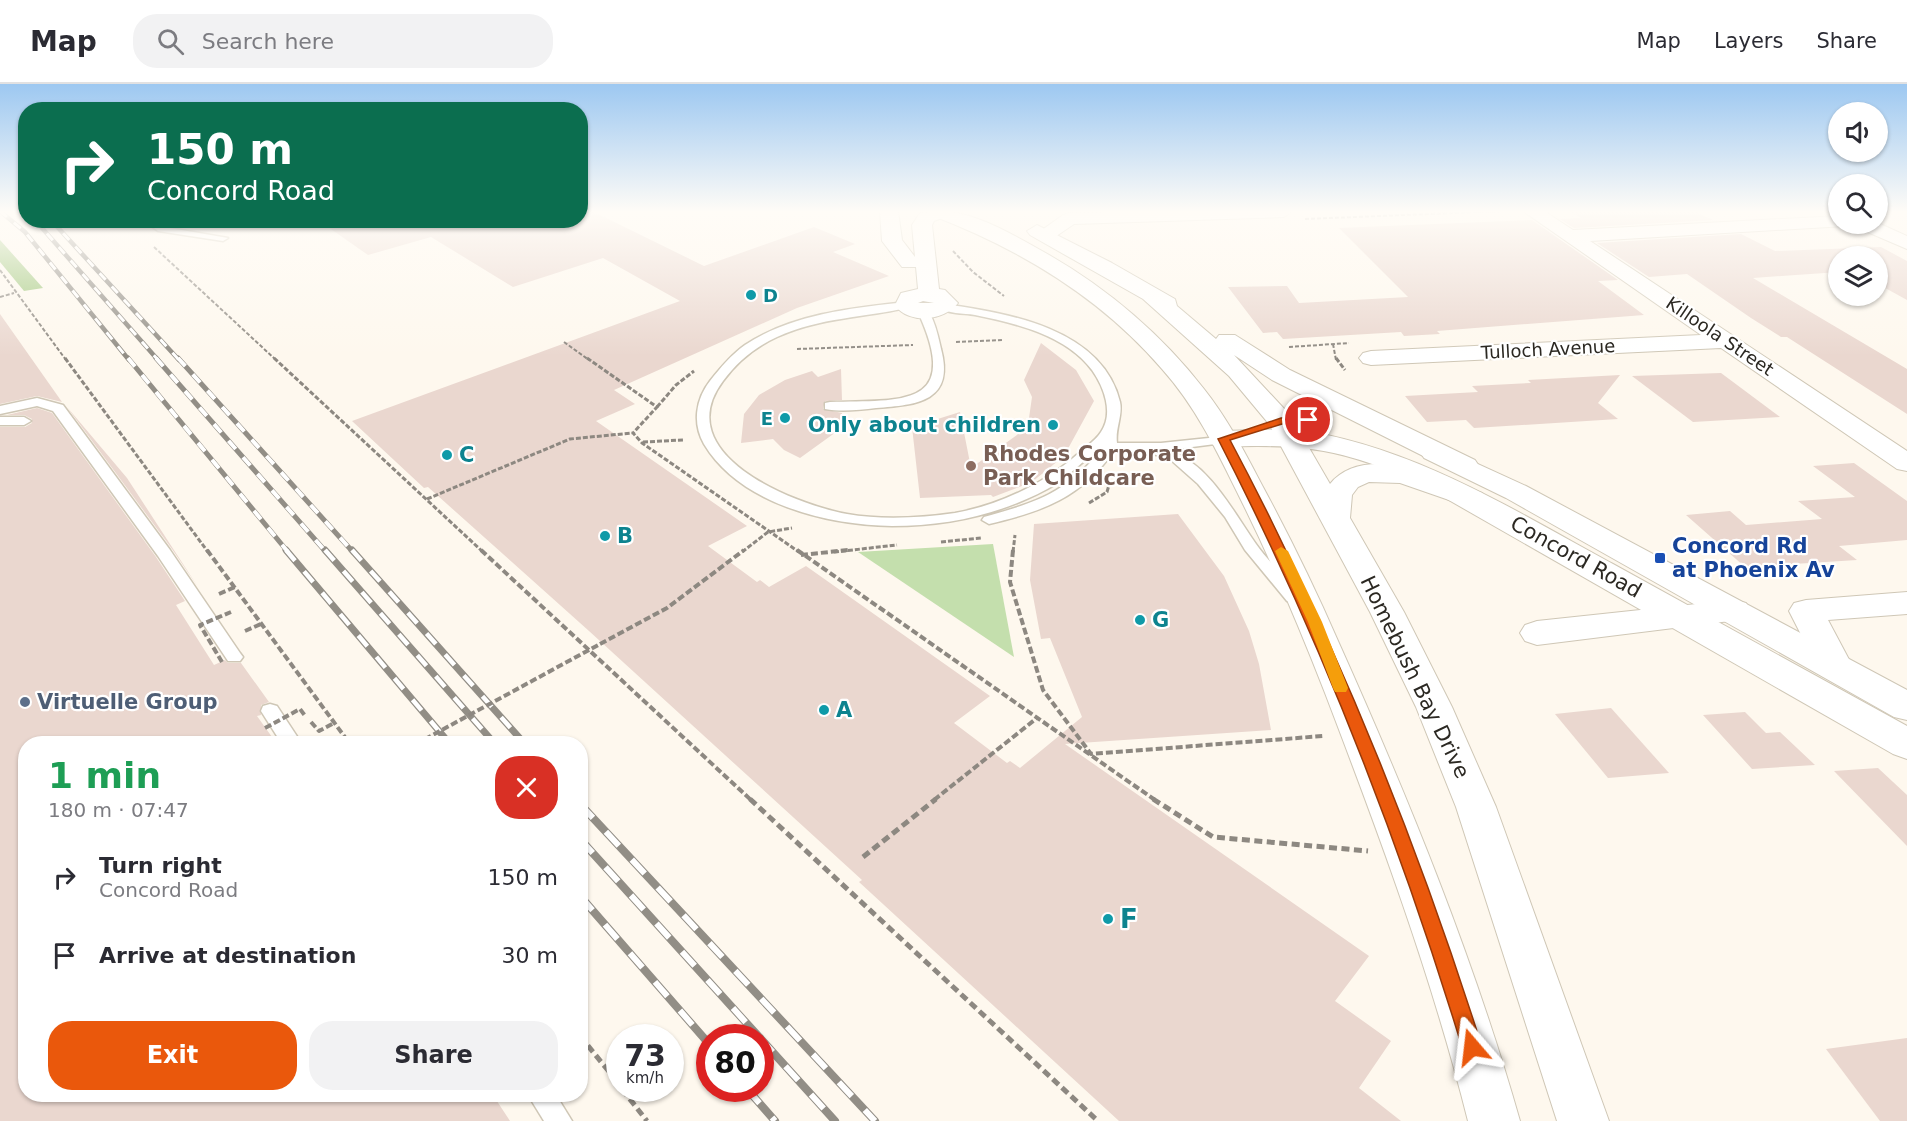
<!DOCTYPE html>
<html lang="en">
<head>
<meta charset="utf-8">
<style>
  body { margin:0; font-family:"DejaVu Sans",sans-serif; background:#f2f2f3; color:#2b2b33; height:100vh; display:flex; flex-direction:column; font-size:22px; white-space:nowrap }
  * { box-sizing:border-box; margin:0 }
  p { font-size:20px; color:#7c7c81 }
  .icon { flex:none; width:33px; height:33px; fill:none; stroke:currentColor; stroke-width:2; stroke-linecap:round; stroke-linejoin:round }
  .map { position:relative; flex:1; overflow:hidden }
  .drawer { position:absolute; left:18px; top:652px; width:570px; height:366px; display:flex; flex-direction:column; background:#fff; border-radius:24px; box-shadow:0 2px 4px #0004 }
  .drawer>* { flex:none }
  .top-card { position:absolute; left:18px; top:18px; width:570px; height:126px; border-radius:24px; box-shadow:0 2px 4px #0004; background:#0b6e4f; color:#fff; overflow:hidden }
  .controls { position:absolute; left:1828px; top:18px; display:grid; gap:12px }
  .controls a { display:grid; place-items:center; width:60px; height:60px; border-radius:50%; background:#fff; box-shadow:0 2px 4px #0004; font-size:30px }
  .speed { position:absolute; left:606px; top:940px; display:flex; gap:12px; font-size:30px; font-weight:700; text-align:center }
  .speed>* { display:grid; place-content:center; width:78px; height:78px; border-radius:50%; background:#fff; box-shadow:0 2px 4px #0004; line-height:1 }
  .speed small { font-size:15px; font-weight:400 }
  .speed .limit { border:9px solid #d22; background:#fff; color:#111 }
  .pin { position:absolute; display:grid; place-items:center; width:51px; height:51px; color:#fff; margin:-26px; border:3px solid #fff; border-radius:50%; box-shadow:0 2px 6px #0007 }
  .me { position:absolute; width:66px; margin:-33px; rotate:343deg; stroke-linejoin:round; filter:drop-shadow(0 0 4px #0008) }
  .turn { display:flex; align-items:center; gap:21px; height:126px; padding:0 30px; font-size:27px }
  .turn .icon { width:78px; height:78px; stroke-width:2.5 }
  .turn b { display:block; font-size:42px; line-height:51px }
  .round { display:grid; place-items:center; flex:none; width:63px; height:63px; border-radius:24px; background:#f2f2f3 }
  .overview { display:flex; align-items:center; justify-content:space-between; height:102px; padding:0 30px }
  h1 { font-size:36px; font-weight:800; line-height:45px; color:#1e9e55 }
  .primary-button { display:flex; gap:12px; margin-top:auto; padding:12px 30px }
  .primary-button a { flex:1; height:69px; border-radius:24px; background:#ea580c; color:#fff; font-size:24px; font-weight:800; line-height:69px; text-align:center }
  .primary-button a+a { background:#f2f2f3; color:#2b2b33 }
  ul { padding:0; list-style:none }
  li { display:flex; align-items:center; gap:18px; height:78px; padding:0 30px }
  li div { flex:1 }
  li b { display:block; font-size:22px }
  li em { font-style:normal }
  header { display:flex; align-items:center; gap:36px; box-sizing:border-box; height:84px; padding:0 30px; background:#fff; border-bottom:2px solid #e1e1e2 }
  header strong { font-size:28px }
  nav { display:flex; gap:33px; margin-inline-start:auto; font-size:21px }
  .search { width:420px; height:54px; background:#f2f2f3; display:flex; align-items:center; gap:15px; box-sizing:border-box; padding:0 21px; border-radius:24px; color:#7c7c81; font-size:22px }
  .map>svg:first-child { display:block }
</style>
</head>
<body>
<header>
<strong>Map</strong>
<div class="search"><svg class="icon" aria-label="search" viewBox="0 0 24 24"><circle cx="10" cy="10" r="6"/><path d="M15 15l6 6"/></svg>Search here</div>
<nav><a>Map</a><a>Layers</a><a>Share</a></nav>
</header>
<div class="map">
<svg width="1907" height="1037" viewBox="0 0 1907 1037">
  <rect width="100%" height="100%" fill="#fef8ee"/>
  <polygon fill="#c4dfad" points="993,460 1014,573 858,468"/>
  <polygon fill="#a0c77c" points="0,156 43,204 24,207 0,178"/>
  <g fill="#ead7cf">
    <polygon points="580,127 592,127 704,182 814,143 855,160 833,168 889,192 797,224 614,306 635,320 596,337 747,442 708,462 757,498 760,496 769,503 806,482 990,612 954,639 1007,679 1010,677 1020,684 1082,633 1050,554 1041,555 1030,496 1034,440 1178,430 1224,492 1249,547 1259,580 1271,646 1065,660 1369,872 1335,917 1391,957 1359,1004 1401,1037 1119,1037 859,798 862,796 589,547 428,403 424,404 352,337 680,217 603,174 513,203 431,153 368,171 318,136 580,136"/>
    <polygon points="1569,127 1693,127 1713,136 1574,144 1560,135 1581,134"/>
    <polygon points="1532,136 1618,196 1598,197 1644,231 1437,247 1440,250 1404,252 1401,248 1283,255 1277,248 1263,249 1228,203 1287,202 1299,219 1408,213 1339,144"/>
    <polygon points="1741,150 1775,167 1881,163 1907,177 1907,216 1878,200 1878,172 1839,172 1839,188 1753,194 1907,285 1907,330 1787,253 1781,253 1751,234 1687,190 1649,193 1597,159"/>
    <polygon points="0,230 62,318 37,312 0,320"/>
    <polygon points="1041,259 1076,286 1094,317 1064,372 1032,398 993,413 991,411 920,414 912,343 960,328 971,384 1021,348 1029,334 1032,313 1024,296"/>
    <polygon points="841,285 842,316 825,317 823,325 842,329 843,343 800,374 784,366 773,355 741,359 744,330 759,311 785,296 812,287 818,293"/>
    <polygon points="1721,289 1780,333 1693,338 1632,292"/>
    <polygon points="1620,291 1598,319 1618,335 1474,344 1466,336 1427,338 1405,312 1478,308 1472,302 1531,299 1528,296"/>
    <polygon points="67,323 127,394 198,503 172,465"/>
    <polygon points="37,324 52,329 156,473 185,517 176,521 214,581 225,576 228,579 241,579 269,618 261,621 261,631 257,632 277,660 26,660 26,1011 493,1011 510,1037 0,1037 0,343 25,343 32,339 32,335 24,331 7,331"/>
    <polygon points="1854,379 1907,417 1907,456 1839,462 1857,476 1745,483 1686,431 1730,427 1746,441 1822,435 1798,417 1855,413 1813,382"/>
    <polygon points="1611,624 1669,689 1608,694 1555,630"/>
    <polygon points="1745,628 1766,649 1780,648 1815,681 1752,685 1703,631"/>
    <polygon points="1878,684 1907,711 1907,762 1834,687"/>
    <polygon points="1907,954 1907,1037 1880,1037 1826,965"/>
  </g>
  <g fill="none" stroke-linecap="round" stroke-linejoin="round">
    <defs>
      <g id="service">
        <polygon points="143,136 154,136 164,143 228,154 223,157 158,147"/>
        <path d="M906,218L912,221L910,223C865,234 820,233 777,253C755,263 737,278 723,297C668,370 793,420 847,430C881,436 920,434 955,429C1000,421 1048,398 1081,367C1087,362 1097,355 1101,348C1114,329 1104,303 1092,286C1066,251 1015,239 975,231C964,229 947,230 938,223L944,220C1007,229 1102,244 1120,318C1123,331 1115,345 1117,359H1161L1228,352V358L1223,359L1169,366C1210,381 1232,426 1256,460C1268,477 1285,493 1299,509L1301,513L1299,517H1287L1245,466L1225,433L1198,400L1172,377L1146,367H1114C1080,414 1044,427 989,440L982,436L984,433C1034,419 1067,409 1100,367C1090,369 1069,392 1058,399C1007,429 951,442 892,442C827,441 740,420 704,360C692,339 696,315 710,297C721,283 731,271 745,261C792,230 852,224 906,218Z"/>
        <path d="M924,225L928,226C935,238 938,251 941,265C955,317 918,321 876,324C860,326 841,328 825,325V319L830,318C903,316 962,324 918,228Z"/>
        <polygon points="37,314 63,321 170,466 240,569 243,573 240,577 228,577 158,472 53,327 37,322 0,330 0,322"/>
        <polygon points="0,333 24,333 31,337 24,341 0,341"/>
        <polygon points="270,620 277,622 302,660 282,660 261,627 263,622"/>
        <polygon points="528,1011 556,1011 572,1037 544,1037"/>
      </g>
      <g id="minor">
        <path d="M880,127H898L902,156L915,173L912,141L920,129L949,127L948,132L934,137L932,141L939,205L945,206L958,219C945,237 908,241 895,221L901,209L918,205L916,183H902L882,157ZM923,217L934,219H918Z"/>
        <polygon points="1146,127 1293,127 1284,133 1074,140 1052,155 1038,155 1035,151 1063,131 1070,129"/>
        <polygon points="1523,127 1544,127 1573,146 1839,132 1839,140 1847,140 1846,142 1590,157 1907,367 1907,387 1897,385 1721,264 1371,281 1363,279 1359,274 1363,269 1371,267 1701,251"/>
        <polygon points="1878,139 1907,152 1907,165 1858,144 1855,140"/>
        <polygon points="1907,508 1907,530 1828,536 1853,583 1848,592 1835,595 1822,592 1789,527 1794,519 1806,516"/>
        <polygon points="1734,516 1746,519 1751,527 1746,535 1537,561 1525,557 1520,549 1525,541 1537,537"/>
      </g>
      <g id="primary">
        <path d="M1293,345C1411,361 1510,424 1613,480C1711,534 1809,588 1907,642V675L1893,670L1419,399C1345,366 1304,359 1223,363L1213,361L1210,355L1213,349L1223,347Z"/>
        <polygon points="1434,360 1526,402 1907,606 1907,636 1894,633 1506,414 1424,374 1420,368 1424,362"/>
      </g>
      <g id="trunk">
        <path d="M929,127C966,124 1003,145 1035,163C1101,199 1158,246 1204,305C1228,335 1245,369 1263,403C1290,453 1315,504 1338,557C1408,713 1473,872 1520,1037H1468C1431,890 1379,750 1325,609C1299,542 1271,476 1239,412C1217,367 1196,323 1162,285C1100,213 1020,165 931,131Z"/>
        <path d="M1037,141L1112,179L1175,215L1177,222L1216,255L1219,251H1235L1290,286L1475,376L1479,382L1475,388L1465,390L1455,388L1272,296L1234,271L1290,331L1330,400C1364,358 1442,393 1482,409L1487,415L1482,421L1472,424L1400,399L1369,398L1358,403L1352,411L1350,434L1404,528L1452,623L1496,723L1609,1037H1557L1456,723L1416,623L1370,528L1269,340L1229,292L1143,215L1030,151L1027,147Z"/>
      </g>
    </defs>
    <use href="#service" stroke="#cfc7b6" stroke-width="3"/>
    <use href="#minor" stroke="#cfc7b6" stroke-width="2"/>
    <use href="#primary" stroke="#cfc7b6" stroke-width="2"/>
    <use href="#trunk" stroke="#cfc7b6" stroke-width="2"/>
    <g stroke="#8d8881" stroke-width="2" stroke-dasharray="4 2" stroke-linecap="butt">
      <polyline points="1305,135 1502,127"/>
      <polyline points="154,163 276,276"/>
      <polyline points="953,167 973,188 1004,212"/>
      <polyline points="0,186 66,276"/>
      <polyline points="0,213 14,209"/>
      <polyline points="564,258 589,276"/>
      <polyline points="956,258 1003,256"/>
      <polyline points="1333,260 1336,276"/>
      <polyline points="1289,263 1349,259"/>
      <polyline points="797,265 913,261"/>
    </g>
    <g stroke="#8d8881" stroke-width="3" stroke-dasharray="5 2" stroke-linecap="butt">
      <polyline points="65,274 208,468"/>
      <polyline points="274,274 483,468"/>
      <polyline points="587,274 657,323 633,349 642,359 799,468"/>
      <polyline points="1336,274 1345,286"/>
      <polyline points="657,323 676,301 694,287"/>
      <polyline points="643,358 683,356"/>
      <polyline points="427,415 570,355 632,349"/>
      <polyline points="1089,419 1107,408 1109,401"/>
      <polyline points="941,458 981,454"/>
      <polyline points="742,468 768,448 792,444"/>
      <polyline points="834,468 897,461"/>
      <polyline points="1013,468 1015,451"/>
    </g>
    <g stroke="#8d8881" stroke-width="4" stroke-dasharray="7 3" stroke-linecap="butt">
      <polyline points="207,466 350,660"/>
      <polyline points="481,466 751,716"/>
      <polyline points="797,466 1155,716"/>
      <polyline points="1013,466 1010,498 1043,606 1091,670 1323,652"/>
      <polyline points="801,471 848,466"/>
      <polyline points="219,510 235,503"/>
      <polyline points="245,547 261,540"/>
      <polyline points="600,560 667,524 744,466"/>
      <polyline points="311,638 319,647 334,639"/>
      <polyline points="934,716 1037,634"/>
    </g>
    <g stroke="#8d8881" stroke-width="5" stroke-dasharray="8 4.5" stroke-linecap="butt">
      <polyline points="750,715 1098,1037"/>
      <polyline points="1153,715 1213,753 1368,767"/>
      <polyline points="863,773 936,715"/>
      <polyline points="580,952 620,1001"/>
      <polyline points="622,1005 647,1037"/>
    </g>
    <use href="#service" fill="#fff" fill-rule="evenodd"/>
    <use href="#minor" fill="#fff" fill-rule="evenodd"/>
    <use href="#primary" fill="#fff" fill-rule="evenodd"/>
    <use href="#trunk" fill="#fff" fill-rule="evenodd"/>
    <defs>
      <g id="rail-far3">
        <polyline points="0,127 25,148 129,276"/>
        <polyline points="35,136 158,276"/>
        <polyline points="51,136 179,276"/>
      </g>
      <g id="rail-far2">
        <polyline points="128,274 288,468"/>
        <polyline points="156,274 326,468"/>
        <polyline points="178,274 353,468"/>
      </g>
      <g id="rail-far1">
        <polyline points="286,466 450,660"/>
        <polyline points="325,466 495,660"/>
        <polyline points="352,466 525,660"/>
      </g>
      <g id="rail">
        <polyline points="580,720 875,1037"/>
        <polyline points="580,755 760,954"/>
        <polyline points="580,812 710,961"/>
        <polyline points="760,954 835,1037"/>
        <polyline points="747,1005 775,1037"/>
      </g>
    </defs>
    <use href="#rail-far3" stroke="#928e86" stroke-width="4.5"/>
    <use href="#rail-far2" stroke="#928e86" stroke-width="5"/>
    <use href="#rail-far1" stroke="#928e86" stroke-width="7"/>
    <use href="#rail" stroke="#928e86" stroke-width="8"/>
    <use href="#rail-far3" stroke="#fff" stroke-width="3" stroke-dasharray="9" stroke-linecap="butt"/>
    <use href="#rail-far2" stroke="#fff" stroke-width="4" stroke-dasharray="11" stroke-linecap="butt"/>
    <use href="#rail-far1" stroke="#fff" stroke-width="4.5" stroke-dasharray="14" stroke-linecap="butt"/>
    <use href="#rail" stroke="#fff" stroke-width="6" stroke-dasharray="19" stroke-linecap="butt"/>
    <g stroke="#8d8881" stroke-width="4" stroke-dasharray="7 3" stroke-linecap="butt">
      <polyline points="222,578 200,541 231,528"/>
      <polyline points="265,644 300,625 306,633"/>
      <polyline points="416,660 600,560"/>
    </g>
  </g>
  <linearGradient id="sky" x2="0" y2="1"><stop stop-color="#9dc8f1"/><stop offset="0.47" stop-color="#fffcf7"/><stop offset="1" stop-color="#fffcf7" stop-opacity="0"/></linearGradient>
  <rect width="1907" height="272" fill="url(#sky)"/>
  <path fill="#ea580c" stroke="#983908" stroke-width="1.5" d="M1308,333L1313,336L1312,338L1282,340L1230,356C1333,550 1416,754 1482,963L1479,970L1472,973L1465,970L1462,963C1398,753 1318,549 1218,355L1281,334Z"/>
  <polygon fill="#f59e0b" points="1281,463 1288,467 1322,538 1348,604 1346,608 1335,608 1333,604 1308,538 1275,467"/>
  <g fill="#0f9aa8" stroke="#fff" stroke-width="2">
    <circle cx="751" cy="211" r="6"/>
    <circle cx="785" cy="334" r="6"/>
    <circle cx="1053" cy="341" r="6"/>
    <circle cx="447" cy="371" r="6"/>
    <circle cx="605" cy="452" r="6"/>
    <circle cx="1140" cy="536" r="6"/>
    <circle cx="824" cy="626" r="6"/>
    <circle cx="1108" cy="835" r="6"/>
  </g>
  <circle fill="#8d6e63" stroke="#fff" stroke-width="2" cx="971" cy="382" r="6"/>
  <rect fill="#1a4fb4" stroke="#fff" stroke-width="2" x="1654" y="468" width="12" height="12" rx="3"/>
  <circle fill="#5c6f8a" stroke="#fff" stroke-width="2" cx="25" cy="618" r="6"/>
  <g text-anchor="middle" dominant-baseline="central" stroke-width="4.5" stroke-linejoin="round" paint-order="stroke">
    <g font-size="18" font-weight="bold" fill="#0d838f" stroke="#fff" text-anchor="start">
      <text x="763" y="211">D</text>
      <text x="773" y="334" text-anchor="end">E</text>
    </g>
    <g font-size="18" fill="#2b2822" stroke="#fff">
      <text transform="translate(1720 252) rotate(34)">Killoola Street</text>
      <text transform="translate(1548 265) rotate(-3)">Tulloch Avenue</text>
    </g>
    <g font-size="21" font-weight="bold" fill="#0d838f" stroke="#fff" text-anchor="start">
      <text x="1041" y="341" text-anchor="end">Only about children</text>
      <text x="459" y="371">C</text>
      <text x="617" y="452">B</text>
      <text x="1152" y="536">G</text>
      <text x="836" y="626">A</text>
    </g>
    <g font-size="21" font-weight="bold" fill="#785e54" stroke="#fff" text-anchor="start">
      <text x="983" y="370">Rhodes Corporate<tspan x="983" dy="24">Park Childcare</tspan></text>
    </g>
    <g font-size="21" font-weight="bold" fill="#164399" stroke="#fff" text-anchor="start">
      <text x="1672" y="462">Concord Rd<tspan x="1672" dy="24">at Phoenix Av</tspan></text>
    </g>
    <g font-size="21" fill="#2b2822" stroke="#fff">
      <text transform="translate(1576 473) rotate(29)">Concord Road</text>
      <text transform="translate(1415 593) rotate(64)">Homebush Bay Drive</text>
    </g>
    <g font-size="21" font-weight="bold" fill="#4e5e75" stroke="#fff" text-anchor="start">
      <text x="37" y="618">Virtuelle Group</text>
    </g>
    <g font-size="26" font-weight="bold" fill="#0d838f" stroke="#fff" text-anchor="start">
      <text x="1120" y="835">F</text>
    </g>
  </g>
</svg>
<div class="controls">
<a><svg class="icon" aria-label="sound" viewBox="0 0 24 24"><path d="M4 9h4l5-4v14l-5-4H4zM17 9q2 3 0 6"/></svg></a>
<a><svg class="icon" aria-label="search" viewBox="0 0 24 24"><circle cx="10" cy="10" r="6"/><path d="M15 15l6 6"/></svg></a>
<a><svg class="icon" aria-label="layers" viewBox="0 0 24 24"><path d="M12 4l9 5-9 5-9-5zM3 14l9 5 9-5"/></svg></a>
</div>
<div class="speed"><div>73<small>km/h</small></div><div class="limit">80</div></div>
<div class="pin" style="left:1308px;top:336px;background:#d93025"><svg class="icon" aria-label="arrive" viewBox="0 0 24 24"><path d="M6 21V4h12l-3 4 3 4H6"/></svg></div>
<svg class="me" style="left:1472px;top:963px" viewBox="-20 -20 40 40"><path d="M0-17L14 15 0 8-14 15z" fill="#ea580c" stroke="#fff" stroke-width="4"/></svg>
<div class="top-card">
<div class="turn"><svg class="icon" aria-label="right" viewBox="0 0 24 24"><path d="M7 20v-9h11M14 6l5 5-5 5"/></svg><div><b>150 m</b>Concord Road</div></div>
</div>
<section class="drawer">
<div class="overview"><div><h1>1 min</h1><p>180 m · 07:47</p></div><a class="round" style="background:#d93025;color:#fff"><svg class="icon" aria-label="close" viewBox="0 0 24 24"><path d="M6 6l12 12M18 6L6 18"/></svg></a></div>
<ul>
<li><svg class="icon" aria-label="right" viewBox="0 0 24 24"><path d="M7 20v-9h11M14 6l5 5-5 5"/></svg><div><b>Turn right</b><p>Concord Road</p></div><em>150 m</em></li>
<li><svg class="icon" aria-label="arrive" viewBox="0 0 24 24"><path d="M6 21V4h12l-3 4 3 4H6"/></svg><div><b>Arrive at destination</b></div><em>30 m</em></li>
</ul>
<div class="primary-button"><a>Exit</a><a>Share</a></div>
</section>
</div>
</body>
</html>
